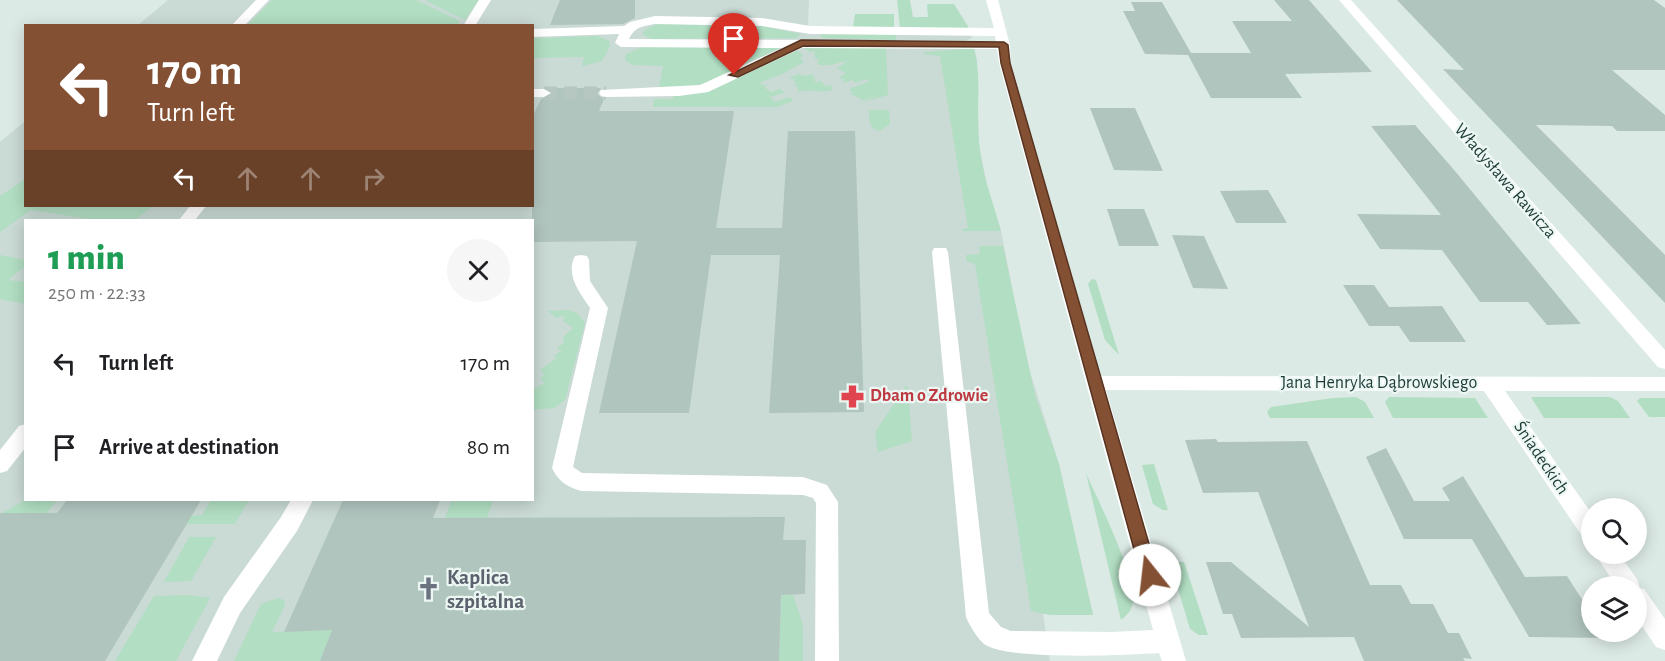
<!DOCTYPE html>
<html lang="en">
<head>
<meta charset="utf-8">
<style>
  body { margin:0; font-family:"Alegreya Sans",sans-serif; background:#f6f6f6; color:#202124; height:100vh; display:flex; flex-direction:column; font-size:22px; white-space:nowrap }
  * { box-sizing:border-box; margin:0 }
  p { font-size:20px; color:#757577 }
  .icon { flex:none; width:33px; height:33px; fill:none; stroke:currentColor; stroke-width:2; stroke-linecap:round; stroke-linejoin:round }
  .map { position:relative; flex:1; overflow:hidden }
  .details { position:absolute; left:24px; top:219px; width:510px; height:282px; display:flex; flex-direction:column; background:#fff; border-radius:0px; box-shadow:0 3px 15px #0003 }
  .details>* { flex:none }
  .banner { position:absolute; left:24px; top:24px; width:510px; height:183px; border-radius:0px; box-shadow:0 3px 15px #0003; background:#845033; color:#fff; overflow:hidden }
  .fabs { position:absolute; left:1581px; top:498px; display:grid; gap:12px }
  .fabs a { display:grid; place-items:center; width:66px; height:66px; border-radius:50%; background:#fff; box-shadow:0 3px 15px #0003; font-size:30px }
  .pin { position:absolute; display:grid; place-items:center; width:51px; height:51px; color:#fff; margin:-62px -26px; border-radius:50% 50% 50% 0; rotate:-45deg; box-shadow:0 0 6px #0007 }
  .pin .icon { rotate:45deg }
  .me { position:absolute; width:66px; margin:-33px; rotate:344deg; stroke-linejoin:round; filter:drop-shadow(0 0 4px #0008) }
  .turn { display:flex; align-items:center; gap:21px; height:126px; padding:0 24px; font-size:27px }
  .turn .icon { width:78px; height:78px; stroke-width:2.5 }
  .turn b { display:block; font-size:42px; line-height:51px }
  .lanes { display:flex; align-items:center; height:57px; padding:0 24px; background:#0003; justify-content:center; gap:30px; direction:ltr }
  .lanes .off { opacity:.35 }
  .round { display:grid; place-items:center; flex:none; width:63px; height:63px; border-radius:32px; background:#f6f6f6 }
  .headline { display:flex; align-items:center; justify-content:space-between; height:102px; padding:0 24px }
  h1 { font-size:36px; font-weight:800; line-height:45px; color:#1e9e55 }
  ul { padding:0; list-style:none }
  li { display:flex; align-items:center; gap:18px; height:84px; padding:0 24px }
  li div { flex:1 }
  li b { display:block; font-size:22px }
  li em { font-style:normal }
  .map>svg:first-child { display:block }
</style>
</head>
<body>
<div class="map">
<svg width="1665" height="661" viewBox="0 0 1665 661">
  <rect width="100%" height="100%" fill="#dceae5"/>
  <path fill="#cadad5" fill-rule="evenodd" d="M168,0H809L808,26L969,28L972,38L965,41L974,48L977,60L979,145L990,200L1001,231L1026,359L1059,464L1093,615L1043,614L1050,661H0V142L25,121L26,206H532V26L138,25ZM26,220H532V500H26Z"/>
  <g fill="#b2dec3">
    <polygon points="272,0 416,0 460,21 457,26 247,25"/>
    <polygon points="429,0 478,0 465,20 426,1"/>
    <polygon points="897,0 910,0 913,17 928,17 927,5 928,4 954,4 969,28 900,28"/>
    <polygon points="855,14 894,14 894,28 853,27"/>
    <polygon points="658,24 757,25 801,34 796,38 651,39 642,34 646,29"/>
    <polygon points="822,34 896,34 896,40 824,38 820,36"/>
    <polygon points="597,36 609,41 610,46 602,61 582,66 584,57 533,58 533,38"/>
    <polygon points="645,46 780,48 703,84 692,87 659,87 663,66 632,65 625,60 626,54"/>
    <polygon points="803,47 886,47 888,95 857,104 878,96 863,100 850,94 853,92 849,89 870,81 867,79 856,83 852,80 844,83 842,82 846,80 839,78 846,73 837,68 849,60 831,65 819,65 817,61 820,59 815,58 814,53 816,51 810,52"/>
    <path d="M974,48C982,78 976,110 979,141C981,173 993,201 1001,231H963L962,229L968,228L940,56L923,54L926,52Z"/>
    <polygon points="796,50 803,54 800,58 804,62 780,75 759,83 767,86 764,87 771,92 780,89 785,92 770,97 775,102 790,97 793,101 777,107 653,107 654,99 673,99 673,96 704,93"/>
    <path d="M799,74L805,76L812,74L814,78H818L814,79L815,82L821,81L825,86L831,85L832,90C820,94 810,88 799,92L797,90L799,89L794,84L797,83L793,80L795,79L788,78Z"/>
    <path d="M869,110H889L890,124L880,131C868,129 869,119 869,110Z"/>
    <polygon points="25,179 26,206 153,206 135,220 95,220 31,210 0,232 0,196"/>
    <polygon points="979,246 1003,246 1035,395 1059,464 1093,615 1050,615 1031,611 975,264 966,261 966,255 980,254"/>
    <polygon points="0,255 25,260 25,266 8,280 25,282 25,304 0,299"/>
    <polygon points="1092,279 1096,280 1119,355 1105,340 1088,284"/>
    <polygon points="568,310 577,313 585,323 565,400 554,408 533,410 533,390 544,383 540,378 545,375 540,370 557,358 554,356 561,351 557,348 564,343 563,337 573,328 563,321 565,317 560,316 556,318 548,311"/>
    <polygon points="906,386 908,387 912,441 878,452 875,432"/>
    <polygon points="1356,397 1365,402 1374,418 1270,418 1267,412 1271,407 1333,398"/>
    <polygon points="1389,397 1475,398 1488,418 1393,418 1385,402"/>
    <polygon points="1531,397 1610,397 1618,401 1630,418 1544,418"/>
    <polygon points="1640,398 1665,398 1665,417 1649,417 1637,401"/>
    <polygon points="1154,464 1168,510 1163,510 1153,504 1142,465"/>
    <path d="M1086,473C1100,505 1130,563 1133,596C1134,607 1129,614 1121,620Z"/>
    <polygon points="25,497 26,500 57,500 47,513 2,513 22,502"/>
    <polygon points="211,500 249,500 235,524 186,524 191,516 202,515"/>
    <polygon points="493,500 487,518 445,518 451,501"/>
    <polygon points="189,537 216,537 191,581 164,582"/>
    <polygon points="1178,562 1184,562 1208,635 1199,635 1190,629 1172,569"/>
    <polygon points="188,595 210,598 176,661 115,661 154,596"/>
    <polygon points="781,595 793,595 803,625 803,661 779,661"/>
    <polygon points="278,598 284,600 285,605 272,632 332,630 320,661 234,661 261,604"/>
  </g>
  <g fill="#b1c5bf">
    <polygon points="560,0 635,0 635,18 623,24 550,25"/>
    <polygon points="1274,0 1309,0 1372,72 1285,74 1302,98 1211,98 1188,55 1145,54 1123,11 1135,11 1131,2 1162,2 1191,53 1251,53 1232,21 1292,21"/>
    <polygon points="1397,0 1654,0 1665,8 1665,70 1612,70 1665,115 1665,131 1617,131 1612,126 1536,125 1665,255 1665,303 1443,69 1464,70"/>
    <polygon points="547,88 601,88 597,94 604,99 599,111 734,111 716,228 782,228 788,131 855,131 864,412 769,413 780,255 711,255 689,413 599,413 637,241 532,242 532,118 541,99 553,94"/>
    <polygon points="1090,108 1135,108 1163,171 1114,170"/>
    <polygon points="1415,125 1455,171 1581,324 1547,325 1528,302 1480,302 1442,250 1380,249 1357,214 1441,215 1371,126"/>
    <polygon points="1268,190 1287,223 1236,223 1220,191"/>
    <polygon points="1107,209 1144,209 1159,246 1119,246"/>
    <polygon points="1172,235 1204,236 1228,289 1193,288"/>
    <polygon points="1343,285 1374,285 1389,307 1442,306 1466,342 1410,342 1399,326 1369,326"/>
    <polygon points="1216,439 1218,442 1307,441 1370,585 1401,585 1411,604 1433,604 1448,633 1459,633 1472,659 1463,658 1465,661 1364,661 1354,637 1241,638 1232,614 1223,614 1206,562 1231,562 1309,627 1258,492 1203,493 1185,440"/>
    <polygon points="1386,448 1414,501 1450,501 1442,488 1463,476 1525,577 1567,576 1592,615 1592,632 1602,632 1606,638 1529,637 1472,539 1404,539 1366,457"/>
    <polygon points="67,500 201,500 105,661 0,661 0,513 57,513"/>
    <polygon points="343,500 440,500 433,518 785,517 783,540 806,540 805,594 781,595 779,661 320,661 332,630 284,632"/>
  </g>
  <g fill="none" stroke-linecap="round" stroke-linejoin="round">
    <polyline stroke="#b6c7c2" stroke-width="13" stroke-dasharray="13 7" stroke-linecap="butt" points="544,93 606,93"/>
    <g fill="#fff" fill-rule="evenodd">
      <polygon points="256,0 269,0 244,26 231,26"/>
      <polygon points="479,0 491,0 475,26 463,26"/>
      <path d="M986,0H998L1010,45L1011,63L1101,376L1665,377V391H1505L1592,514V541L1584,539L1484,391L1106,390L1186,661H1162L1159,653C1127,655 1007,661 984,644C977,638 970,626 966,617L932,252L934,248H946L948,252L989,613L1001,627L1011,631L1112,632L1153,630L999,63L997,49L802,48L708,92L679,96L606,97L601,96L599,93L601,90L700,85L782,48L621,47L615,43L619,34L532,37V29L624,26L630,22L655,16L762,18L810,26L994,28ZM655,24L762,26L810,34L995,36L996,41L629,39C634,27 643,26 655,24Z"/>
      <polygon points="1339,0 1351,0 1665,350 1665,369 1658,367"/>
      <polygon points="532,89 544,89 551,93 544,97 532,97"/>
      <polygon points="190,206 206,206 195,220 179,220"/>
      <path d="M581,255L587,256L589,260L590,281L608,308L573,467L582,473L803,477L827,485L838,502L839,661H815L816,503L813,498L803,495L581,491C566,486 559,482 552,468L590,308C580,293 565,275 575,256Z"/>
      <polygon points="26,424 26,447 7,471 0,473 0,450 19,426"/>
      <polygon points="291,500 313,500 297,531 240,613 217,661 192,661 224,597 281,517"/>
      <polygon points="1595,554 1619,554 1637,579 1640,588 1644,589 1665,619 1665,650 1656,647 1636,617 1636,586 1616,586"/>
    </g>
  </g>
  <polygon fill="#845033" stroke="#563421" stroke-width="1.5" points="801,40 1004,42 1008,45 1010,63 1158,575 1156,581 1150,583 1143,581 1141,575 1001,63 999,47 803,46 738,77 729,75"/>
  <defs>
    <symbol id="pharmacy-bare" viewBox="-9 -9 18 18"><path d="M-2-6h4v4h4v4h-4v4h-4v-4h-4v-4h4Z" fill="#e0444e" stroke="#ecf7f3" stroke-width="2.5" paint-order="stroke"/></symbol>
    <symbol id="church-bare" viewBox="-9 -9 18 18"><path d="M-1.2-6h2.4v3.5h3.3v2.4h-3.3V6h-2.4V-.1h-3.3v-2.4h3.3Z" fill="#6b7280" stroke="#ecf7f3" stroke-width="2.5" paint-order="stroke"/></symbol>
  </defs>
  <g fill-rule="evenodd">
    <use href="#pharmacy-bare" x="836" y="380" width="33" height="33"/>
    <use href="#church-bare" x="412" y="572" width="33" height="33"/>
  </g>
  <g text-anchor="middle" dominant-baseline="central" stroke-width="4.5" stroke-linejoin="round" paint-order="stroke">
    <g font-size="18" fill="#1d3a36" stroke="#ecf7f3">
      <text transform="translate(1505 181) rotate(49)">Władysława Rawicza</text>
      <text x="1379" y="383">Jana Henryka Dąbrowskiego</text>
      <text transform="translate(1541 458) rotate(56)">Śniadeckich</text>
    </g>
    <g font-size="18" font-weight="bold" fill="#be3a42" stroke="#ecf7f3" text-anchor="start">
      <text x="870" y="396">Dbam o Zdrowie</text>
    </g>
    <g font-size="21" font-weight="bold" fill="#5b616d" stroke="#ecf7f3" text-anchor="start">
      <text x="447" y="577">Kaplica<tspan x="447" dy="24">szpitalna</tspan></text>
    </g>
  </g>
</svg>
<div class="fabs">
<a><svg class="icon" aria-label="search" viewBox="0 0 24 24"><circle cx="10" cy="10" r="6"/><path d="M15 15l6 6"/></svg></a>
<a><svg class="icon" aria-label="layers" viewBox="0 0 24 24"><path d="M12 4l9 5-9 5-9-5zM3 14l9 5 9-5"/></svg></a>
</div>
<div class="pin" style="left:734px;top:75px;background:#d93025"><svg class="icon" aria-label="arrive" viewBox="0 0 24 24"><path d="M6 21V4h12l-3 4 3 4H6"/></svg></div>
<svg class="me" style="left:1150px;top:575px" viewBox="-20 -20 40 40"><circle r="19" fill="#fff"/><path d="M0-13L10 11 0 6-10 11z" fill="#845033"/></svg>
<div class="banner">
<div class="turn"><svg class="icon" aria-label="left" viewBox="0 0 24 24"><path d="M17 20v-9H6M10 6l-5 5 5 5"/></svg><div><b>170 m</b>Turn left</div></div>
<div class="lanes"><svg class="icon" aria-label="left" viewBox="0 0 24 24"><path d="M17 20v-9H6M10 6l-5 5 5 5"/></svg><svg class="icon off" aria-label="ahead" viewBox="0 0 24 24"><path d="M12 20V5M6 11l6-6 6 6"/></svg><svg class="icon off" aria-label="ahead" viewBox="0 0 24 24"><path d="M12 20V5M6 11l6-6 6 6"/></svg><svg class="icon off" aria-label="right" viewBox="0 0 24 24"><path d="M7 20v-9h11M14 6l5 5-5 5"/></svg></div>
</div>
<section class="details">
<div class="headline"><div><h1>1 min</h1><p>250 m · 22:33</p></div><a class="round"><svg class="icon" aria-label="close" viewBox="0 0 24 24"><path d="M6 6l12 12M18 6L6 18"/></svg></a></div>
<ul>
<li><svg class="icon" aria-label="left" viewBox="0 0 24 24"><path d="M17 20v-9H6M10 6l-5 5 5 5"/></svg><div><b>Turn left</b></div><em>170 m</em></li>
<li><svg class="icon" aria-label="arrive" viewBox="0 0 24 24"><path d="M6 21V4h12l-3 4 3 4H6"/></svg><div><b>Arrive at destination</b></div><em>80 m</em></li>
</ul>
</section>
</div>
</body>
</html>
